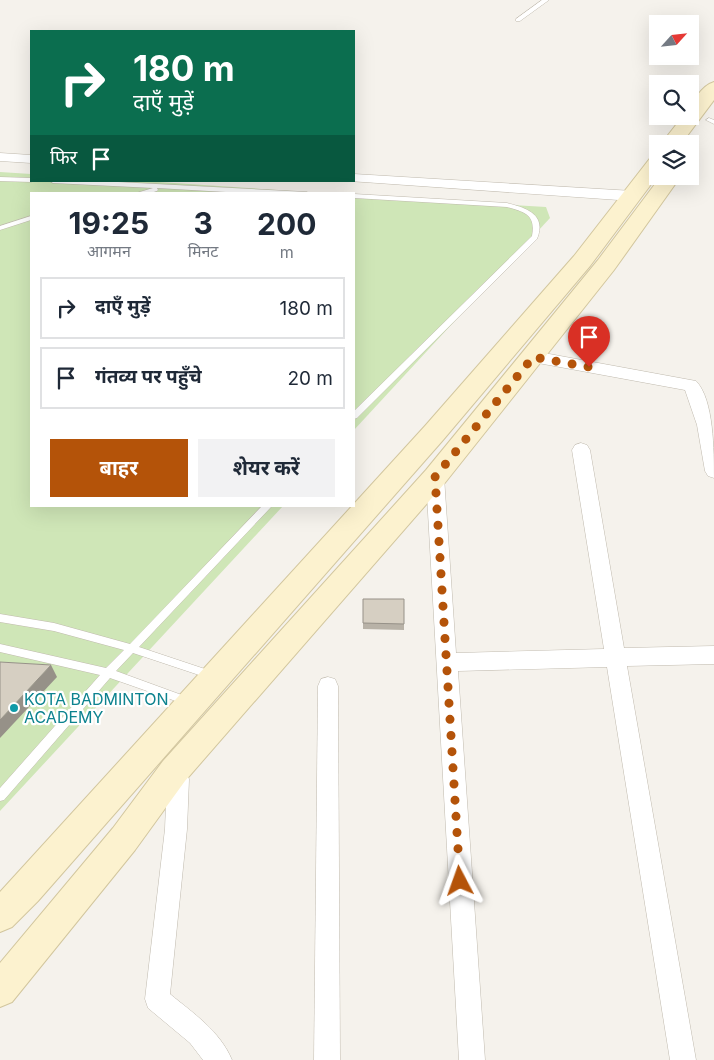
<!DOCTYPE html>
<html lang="hi">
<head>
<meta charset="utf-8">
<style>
  body { margin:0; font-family:Inter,"Noto Sans Devanagari",sans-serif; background:#f2f2f3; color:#1f2937; height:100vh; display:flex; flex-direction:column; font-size:19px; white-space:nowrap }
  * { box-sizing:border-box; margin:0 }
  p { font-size:16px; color:#747a83 }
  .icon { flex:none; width:28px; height:28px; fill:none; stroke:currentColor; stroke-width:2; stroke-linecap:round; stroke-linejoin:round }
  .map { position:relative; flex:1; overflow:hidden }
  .sheet { position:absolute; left:30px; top:192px; width:325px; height:315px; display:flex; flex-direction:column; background:#fff; border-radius:0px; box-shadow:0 5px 20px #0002 }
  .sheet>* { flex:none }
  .guide { position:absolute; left:30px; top:30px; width:325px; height:152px; border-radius:0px; box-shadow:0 5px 20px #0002; background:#0b6e4f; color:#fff; overflow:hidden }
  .needle { width:32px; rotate:63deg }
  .controls { position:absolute; left:649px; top:15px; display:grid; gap:10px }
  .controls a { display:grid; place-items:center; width:50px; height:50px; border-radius:0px; background:#fff; box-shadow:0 5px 20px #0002; font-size:25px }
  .pin { position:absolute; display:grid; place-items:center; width:42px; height:42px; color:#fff; margin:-51px -21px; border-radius:50% 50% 50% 0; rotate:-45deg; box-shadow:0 0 5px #0007 }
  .pin .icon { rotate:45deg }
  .me { position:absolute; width:55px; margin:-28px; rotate:356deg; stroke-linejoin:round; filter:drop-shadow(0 0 4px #0008) }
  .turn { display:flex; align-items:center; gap:18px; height:105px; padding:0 20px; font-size:22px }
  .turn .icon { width:65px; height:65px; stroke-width:2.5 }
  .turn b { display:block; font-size:35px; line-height:42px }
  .then { display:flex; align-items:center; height:48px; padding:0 20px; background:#0003; gap:10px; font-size:19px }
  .eta { display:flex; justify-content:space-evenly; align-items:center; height:85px; text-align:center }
  .eta b { font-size:30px; font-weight:700; line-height:35px }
  .cta { display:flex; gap:10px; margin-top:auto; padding:10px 20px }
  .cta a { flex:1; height:58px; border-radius:0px; background:#b45309; color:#fff; font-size:20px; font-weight:700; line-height:58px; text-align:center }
  .cta a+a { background:#f2f2f3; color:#1f2937 }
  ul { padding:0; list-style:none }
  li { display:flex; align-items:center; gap:15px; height:62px; margin:0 10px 8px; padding:0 10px; border:2px solid #e0e1e3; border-radius:0px }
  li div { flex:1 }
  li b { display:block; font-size:19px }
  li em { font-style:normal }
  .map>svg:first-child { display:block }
</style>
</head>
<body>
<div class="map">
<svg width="714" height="1060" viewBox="0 0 714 1060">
  <rect width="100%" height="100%" fill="#f5f2ec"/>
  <g fill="#cfe6b7">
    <polygon points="0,172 31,174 31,181 144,181 336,194 31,194 31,506 283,506 0,811"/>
    <polygon points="354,195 546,207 550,218 354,430"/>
  </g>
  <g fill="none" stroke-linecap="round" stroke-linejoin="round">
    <defs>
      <g id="lane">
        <polygon points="542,0 549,0 520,21 516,21 516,19"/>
        <polygon points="709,118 714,120 714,124 706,120"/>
        <polygon points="0,177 31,178 31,181 34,181 31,182 0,181"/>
        <polygon points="50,181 99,181 307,192 310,194 261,194 157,188 158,190 157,191 147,194 133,194 153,188 53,183"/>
        <path d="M354,194L507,203C526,208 547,214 537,239L357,418L354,419V411L532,236C536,215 525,212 507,207L354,198Z"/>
        <polygon points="31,216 31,220 0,230 0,226"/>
        <polygon points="262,506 272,506 139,647 214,672 216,675 214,678 211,679 133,653 116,671 190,698 192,701 190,704 187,705 110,678 4,800 0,801 0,788 100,675 0,652 0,644 106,668 124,650 54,631 0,622 0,614 54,623 130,644"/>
      </g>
      <g id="street">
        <polygon points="0,153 31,155 31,163 0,161"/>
        <polygon points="354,174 633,191 640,196 633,201 349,181 354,181"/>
        <path d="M533,351L696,381C714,399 714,452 714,478L708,476L705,471L697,425L685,390L527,361L525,357L527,353Z"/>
        <polygon points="581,443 587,445 590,450 624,648 714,646 714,664 627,666 696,1060 670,1060 607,667 458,671 485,1060 459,1060 426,477 429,472 435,470 441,472 444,477 456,653 604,649 572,450 575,445"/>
        <polygon points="328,677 335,679 338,686 340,1060 314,1060 318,686 321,679"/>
        <path d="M174,761L182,764L189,779L187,829L170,994C193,1013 220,1031 232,1060H203L190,1043L148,1008L145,999L165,829L167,780L163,771L166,764Z"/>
      </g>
      <g id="secondary">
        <path d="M714,82V100L681,144H661L683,116H690C690,104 701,86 714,82Z"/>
        <polygon points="658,155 658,175 590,266 443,440 38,901 12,927 0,932 0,892 425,426 574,256 651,157"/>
        <polygon points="661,176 681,176 614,270 444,484 185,781 135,850 12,1002 0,1007 0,963 113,828 163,761 426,470 598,260"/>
      </g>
    </defs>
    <use href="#lane" stroke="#c0baae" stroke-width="1"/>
    <use href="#street" stroke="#c0baae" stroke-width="1"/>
    <use href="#secondary" stroke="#d2c69e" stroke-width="2"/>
    <use href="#lane" fill="#fff" fill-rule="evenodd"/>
    <use href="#street" fill="#fff" fill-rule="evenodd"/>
    <use href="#secondary" fill="#fcf2cf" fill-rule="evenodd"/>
  </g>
  <polygon fill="#b8b2a7" points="363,599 404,624 404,630 363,629"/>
  <polygon fill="#969188" points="51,665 57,677 0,738 0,720"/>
  <g fill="#d6cfc2" stroke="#969188">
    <polygon points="363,599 404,599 404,624 363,623"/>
    <polygon points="0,662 51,665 0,720"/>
  </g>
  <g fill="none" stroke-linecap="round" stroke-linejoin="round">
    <polyline stroke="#b45309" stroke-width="9" stroke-dasharray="0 16.2" points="460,881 435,477 533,357 589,367"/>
  </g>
  <circle fill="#0f9aa8" stroke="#fff" stroke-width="2" cx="14" cy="708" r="5"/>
  <g text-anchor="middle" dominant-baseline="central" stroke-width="4.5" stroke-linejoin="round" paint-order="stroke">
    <g font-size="16" fill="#0d838f" stroke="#fff" text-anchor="start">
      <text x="24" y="699">KOTA BADMINTON<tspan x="24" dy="18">ACADEMY</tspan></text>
    </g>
  </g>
</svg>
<div class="controls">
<a><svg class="needle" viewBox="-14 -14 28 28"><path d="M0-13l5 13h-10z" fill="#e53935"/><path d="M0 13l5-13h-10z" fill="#747a83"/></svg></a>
<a><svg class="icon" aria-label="search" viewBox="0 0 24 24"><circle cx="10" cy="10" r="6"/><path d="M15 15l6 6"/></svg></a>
<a><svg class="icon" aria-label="layers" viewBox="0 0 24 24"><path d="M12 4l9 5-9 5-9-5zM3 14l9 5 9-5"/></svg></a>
</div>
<div class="pin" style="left:589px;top:367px;background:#d93025"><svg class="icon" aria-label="arrive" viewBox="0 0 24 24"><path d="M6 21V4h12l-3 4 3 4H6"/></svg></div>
<svg class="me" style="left:460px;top:881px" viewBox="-20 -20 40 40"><path d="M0-17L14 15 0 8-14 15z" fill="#b45309" stroke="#fff" stroke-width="4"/></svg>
<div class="guide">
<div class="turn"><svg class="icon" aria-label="right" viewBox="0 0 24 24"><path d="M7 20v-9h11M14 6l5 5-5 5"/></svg><div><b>180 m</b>दाएँ मुड़ें</div></div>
<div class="then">फिर<svg class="icon" aria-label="arrive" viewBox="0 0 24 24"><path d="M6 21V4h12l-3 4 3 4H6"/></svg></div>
</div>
<section class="sheet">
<div class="eta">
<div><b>19:25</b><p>आगमन</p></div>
<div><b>3</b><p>मिनट</p></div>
<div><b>200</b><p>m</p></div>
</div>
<ul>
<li><svg class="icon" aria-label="right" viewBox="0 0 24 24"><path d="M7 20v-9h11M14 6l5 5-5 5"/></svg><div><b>दाएँ मुड़ें</b></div><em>180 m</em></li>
<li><svg class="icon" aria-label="arrive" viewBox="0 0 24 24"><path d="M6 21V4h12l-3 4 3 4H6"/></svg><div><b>गंतव्य पर पहुँचे</b></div><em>20 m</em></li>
</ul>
<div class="cta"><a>बाहर</a><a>शेयर करें</a></div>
</section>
</div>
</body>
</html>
